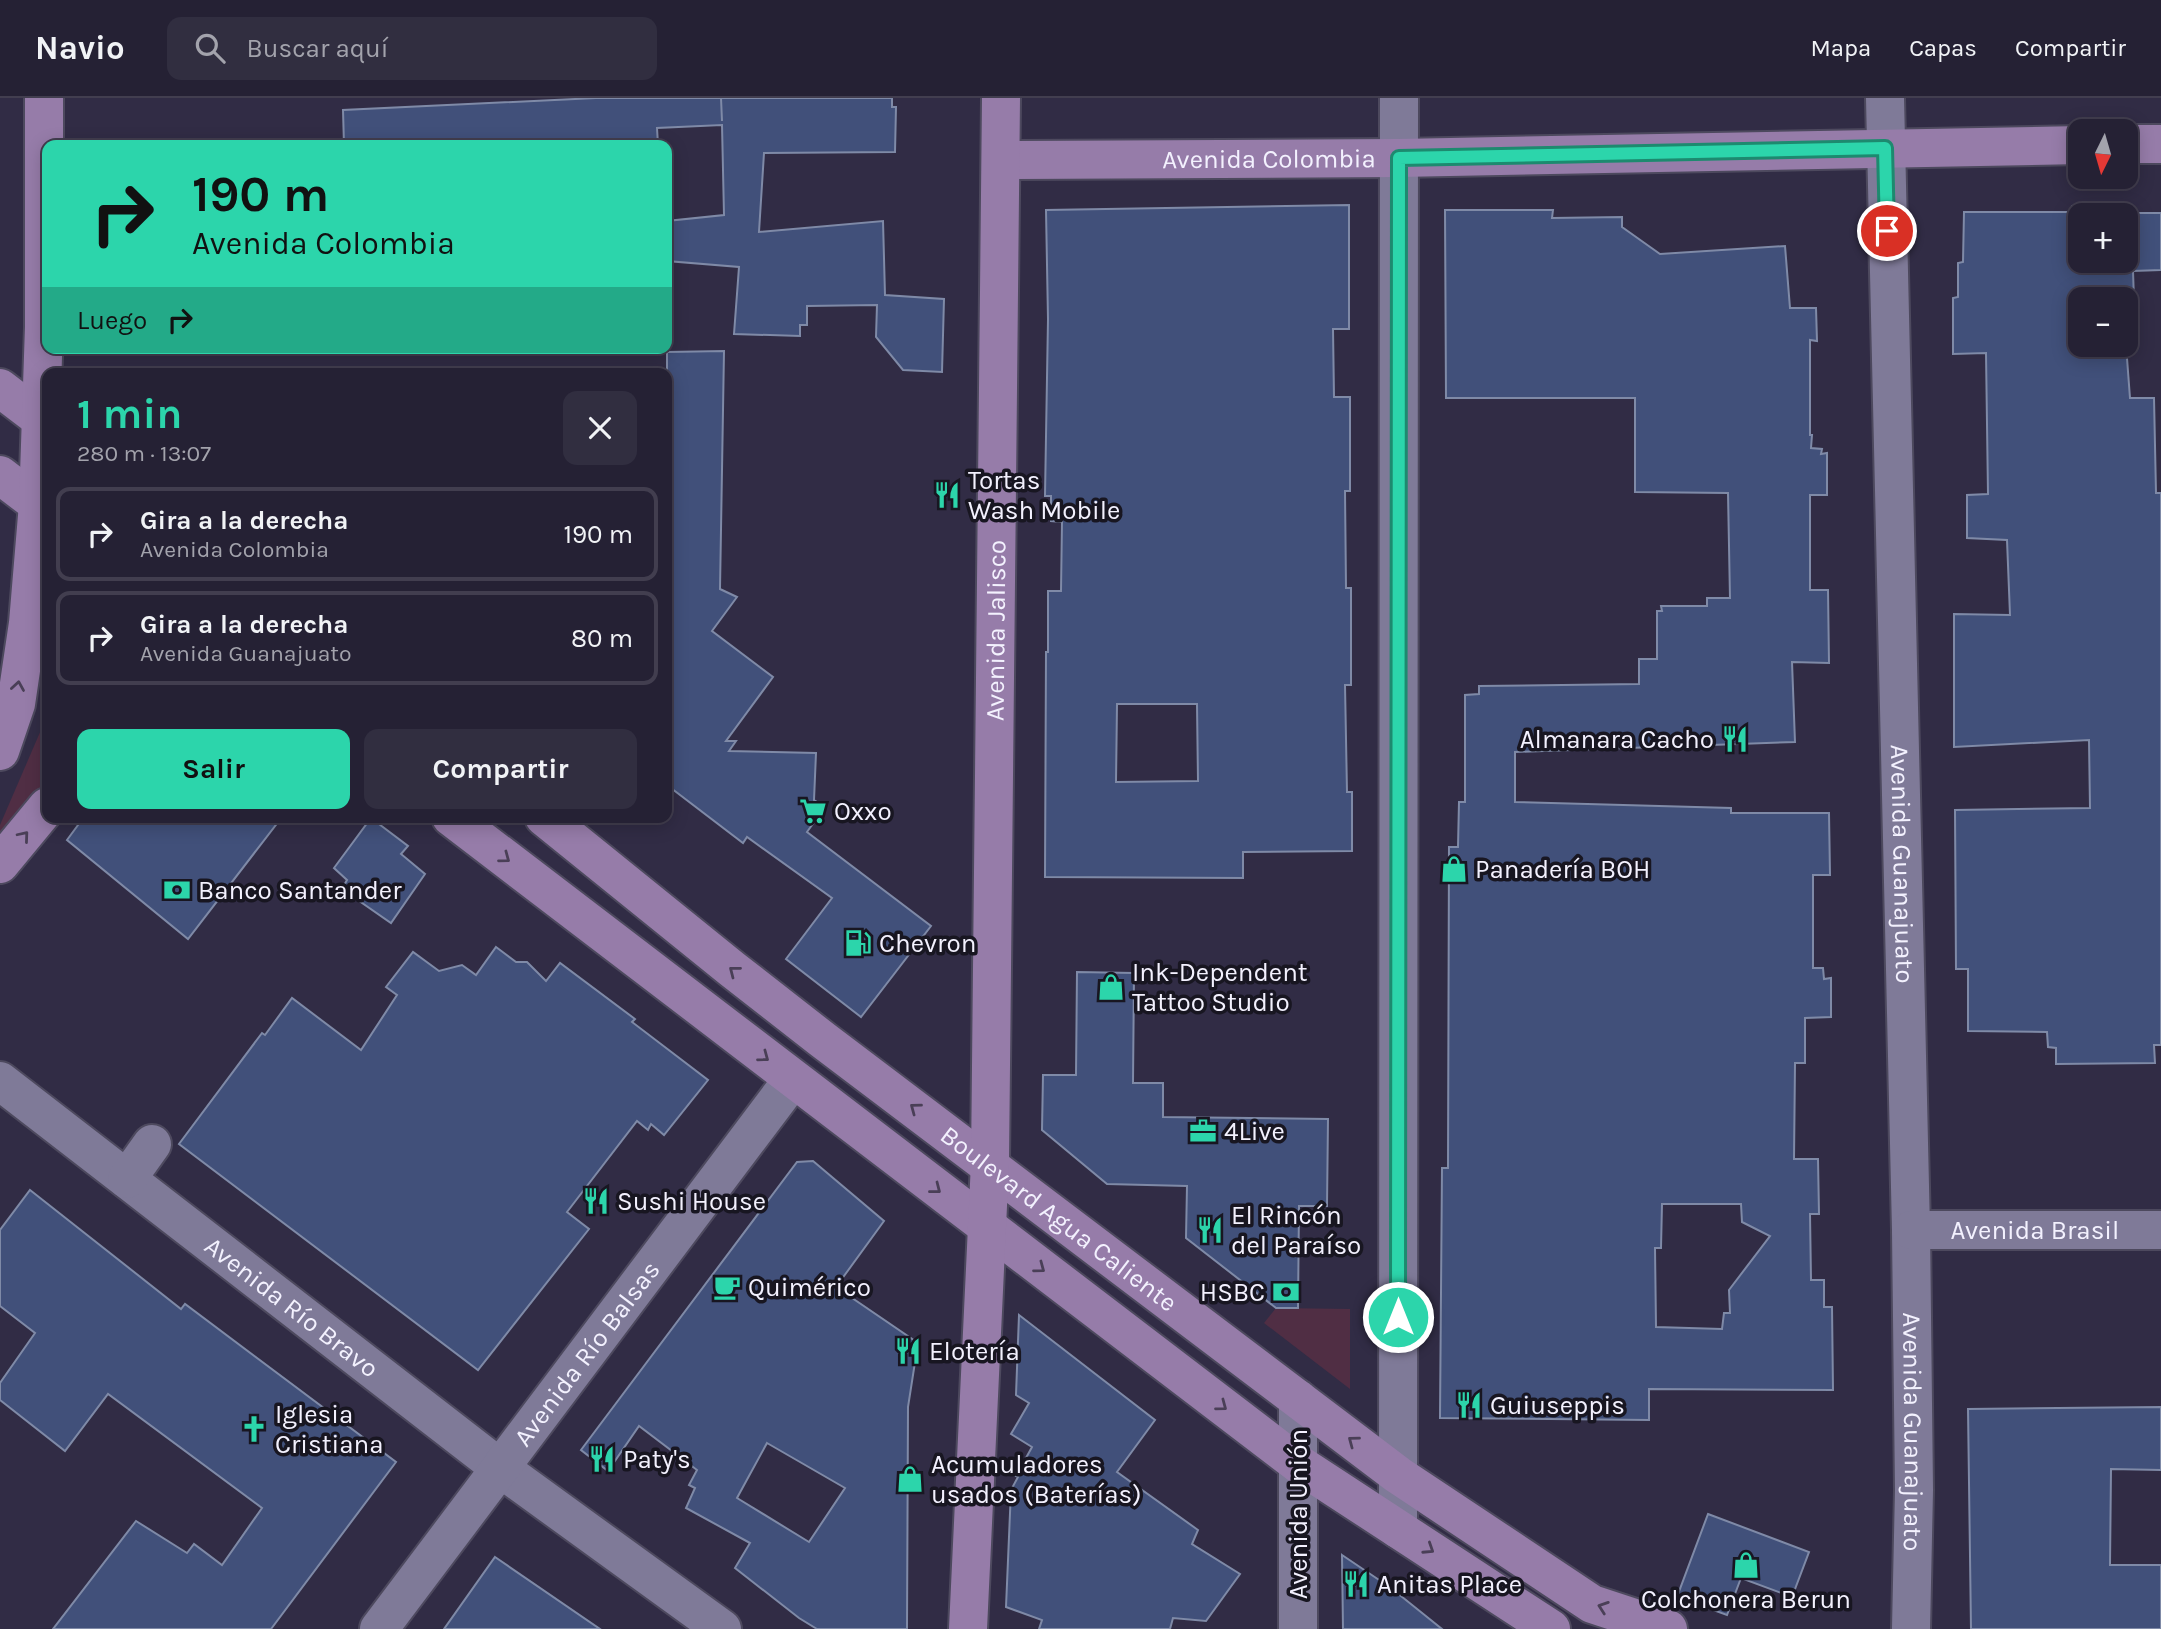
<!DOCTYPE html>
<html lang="es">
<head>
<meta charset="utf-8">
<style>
  body { margin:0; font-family:Karla,sans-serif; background:#312e40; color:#f1f3f6; height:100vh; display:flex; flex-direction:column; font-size:26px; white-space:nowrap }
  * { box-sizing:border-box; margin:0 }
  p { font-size:23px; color:#a3a3ac }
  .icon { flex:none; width:38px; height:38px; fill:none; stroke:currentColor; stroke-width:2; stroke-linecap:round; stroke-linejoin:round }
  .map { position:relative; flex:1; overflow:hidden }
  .panel { position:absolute; left:42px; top:270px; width:630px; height:455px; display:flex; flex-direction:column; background:#252134; border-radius:14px; box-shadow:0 4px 18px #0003,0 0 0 2px #423e4f }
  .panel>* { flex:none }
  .hud { position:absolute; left:42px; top:42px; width:630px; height:214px; border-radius:14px; box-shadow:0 4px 18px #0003,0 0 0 2px #423e4f; background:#2cd5ab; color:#111; overflow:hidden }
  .needle { width:46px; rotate:185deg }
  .tools { position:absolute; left:2068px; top:21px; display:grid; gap:14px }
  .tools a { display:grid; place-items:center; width:70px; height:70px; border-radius:14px; background:#252134; box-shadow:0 4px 18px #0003,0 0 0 2px #423e4f; font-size:35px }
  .pin { position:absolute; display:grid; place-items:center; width:60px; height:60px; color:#fff; margin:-30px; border:4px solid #fff; border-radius:50%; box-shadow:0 2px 7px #0007 }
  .me { position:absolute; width:77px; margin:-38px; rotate:0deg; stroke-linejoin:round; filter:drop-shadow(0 0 5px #0008) }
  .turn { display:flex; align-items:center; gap:24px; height:147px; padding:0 35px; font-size:32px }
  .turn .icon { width:91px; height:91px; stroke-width:2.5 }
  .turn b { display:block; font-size:49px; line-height:60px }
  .then { display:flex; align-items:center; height:66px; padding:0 35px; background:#0003; gap:14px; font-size:26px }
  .round { display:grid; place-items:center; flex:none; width:74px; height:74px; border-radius:14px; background:#312e40 }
  .head { display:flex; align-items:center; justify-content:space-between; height:119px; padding:0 35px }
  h1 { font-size:42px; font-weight:700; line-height:52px; color:#2cd5ab }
  .cta { display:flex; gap:14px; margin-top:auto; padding:14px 35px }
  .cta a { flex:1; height:80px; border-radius:14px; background:#2cd5ab; color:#111; font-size:28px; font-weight:700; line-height:80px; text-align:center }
  .cta a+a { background:#312e40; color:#f1f3f6 }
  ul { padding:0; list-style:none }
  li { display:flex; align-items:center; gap:21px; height:94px; margin:0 14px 10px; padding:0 21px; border:4px solid #423e4f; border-radius:14px }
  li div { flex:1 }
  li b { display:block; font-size:26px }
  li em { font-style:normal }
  header { display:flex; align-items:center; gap:42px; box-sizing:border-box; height:98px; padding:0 35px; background:#252134; border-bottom:2px solid #423e4f }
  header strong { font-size:33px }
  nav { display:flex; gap:38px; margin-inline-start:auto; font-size:24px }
  .search { width:490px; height:63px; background:#312e40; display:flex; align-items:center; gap:18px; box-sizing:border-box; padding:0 24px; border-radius:14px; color:#a3a3ac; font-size:26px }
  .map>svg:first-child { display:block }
</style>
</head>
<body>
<header>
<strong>Navio</strong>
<div class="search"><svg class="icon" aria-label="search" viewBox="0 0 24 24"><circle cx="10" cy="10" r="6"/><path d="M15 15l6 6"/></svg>Buscar aquí</div>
<nav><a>Mapa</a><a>Capas</a><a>Compartir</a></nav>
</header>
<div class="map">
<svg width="2161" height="1531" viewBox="0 0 2161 1531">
  <rect width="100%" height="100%" fill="#312c45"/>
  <g fill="#502e44">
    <polygon points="47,618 47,687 0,743 0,727"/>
    <polygon points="1276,1210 1350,1211 1350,1291 1264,1225"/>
  </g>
  <g fill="#41507a" stroke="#7f8aa7" stroke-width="2" fill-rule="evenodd">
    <polygon points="596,0 721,0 722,23 721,0 892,0 892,9 896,9 895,54 764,55 759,134 883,123 885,197 944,201 942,274 903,272 876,239 877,207 807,208 807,227 800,227 800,238 734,236 739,169 667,163 667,123 724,117 722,27 657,30 658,47 344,47 343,12"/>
    <path d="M1349,107V231H1333L1334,299H1350V393H1345L1346,490H1351V587H1345L1347,694H1352V753L1243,754V780L1045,779L1046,554H1048V493H1061L1062,424L1051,423V398H1045L1048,221L1046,112ZM1117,606H1197L1198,683L1116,684Z"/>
    <path d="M2128,107V115H2161V172L2133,173L2134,202L2081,201V247H2126L2130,300H2154L2156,395H2161V947H2154L2155,965L2056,966V950L2048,949L2047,934L1968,933V871H1956L1955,712L2090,710L2089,642L1954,649V516L2010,517L2007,442L1967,440V397L1988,396L1986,255L1953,256V200L1958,199V165L1963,164L1964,114H2072V108ZM2081,117H2126V163H2081Z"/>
    <path d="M1445,112H1553L1552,120L1622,119V129L1660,156L1785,148L1790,210H1816L1817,243L1810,242V337H1812L1811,350L1822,351L1821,356L1827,355V397H1810V492H1828L1829,565L1792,564L1795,644L1515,654V704L1731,710V715H1829L1830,777H1813V870H1823L1824,881L1831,880V919L1805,920V965H1795L1794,1061H1818L1819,1116H1810L1811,1182H1824V1209H1832L1833,1292L1649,1291V1322L1440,1320L1442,1070H1448L1449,749H1458L1459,704H1465V597L1479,596V588L1639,586V561H1657V513H1662L1661,508H1707V500H1730L1728,395L1635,394V300H1446ZM1662,1106H1741L1742,1124L1770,1138L1729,1192L1730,1215H1724L1722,1231L1656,1229L1655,1150H1661Z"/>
    <polygon points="724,253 720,491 737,499 712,533 773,579 726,643 736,643 729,653 816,655 814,702 825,709 807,734 931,828 861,919 786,861 832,800 747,739 743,745 667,687 667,254"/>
    <polygon points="84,719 282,719 188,841 67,742"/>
    <polygon points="371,720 408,748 401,756 425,776 391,825 342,791 347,782 334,770"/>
    <polygon points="496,849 516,864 527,864 546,883 560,865 635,921 632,924 708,982 664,1037 651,1026 648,1032 637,1023 567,1114 589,1131 478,1272 179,1046 262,935 265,937 292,900 361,952 397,897 386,889 413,854 439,873 462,867 476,877"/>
    <polygon points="1077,874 1134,875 1133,985 1163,985 1163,1019 1328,1021 1327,1108 1299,1108 1298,1210 1276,1210 1186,1140 1187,1088 1107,1086 1042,1032 1043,977 1076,977"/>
    <path d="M813,1063L884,1123L836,1189L918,1245L908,1309L907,1531H817L799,1520L735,1470L750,1445L686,1410L695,1390L689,1387L697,1372L639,1328L608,1373L581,1352L797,1064ZM767,1345L845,1390L809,1444L737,1400Z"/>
    <polygon points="30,1092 181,1211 185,1206 396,1364 271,1531 53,1531 136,1423 187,1455 194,1446 222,1467 262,1410 108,1296 65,1353 0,1302 0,1285 35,1235 0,1208 0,1132"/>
    <polygon points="1019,1217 1155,1322 1117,1374 1198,1432 1192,1446 1240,1476 1206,1523 1173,1520 1170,1531 1039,1531 1042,1522 1006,1509 1011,1392 1018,1379 1016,1378 1032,1349 1011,1336 1029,1305 1016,1297"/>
    <polygon points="2161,1309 2161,1372 2111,1371 2110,1467 2161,1467 2161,1531 1971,1531 1968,1311"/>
    <polygon points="1708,1416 1809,1454 1792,1499 1741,1480 1727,1517 1677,1499"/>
    <polygon points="1342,1457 1391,1490 1442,1531 1343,1531"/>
    <polygon points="495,1459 600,1531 444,1531"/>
  </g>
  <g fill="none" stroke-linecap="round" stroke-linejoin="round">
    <defs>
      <g id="minor">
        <path id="s1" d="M1885,0L1911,1132L1914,1392L1911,1531"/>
        <path id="s2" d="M0,983L500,1370L722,1531"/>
        <polyline points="127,1081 152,1046"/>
        <path id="s3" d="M1911,1132H2161"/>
        <polyline points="1398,1431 1399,0"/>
        <path id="s4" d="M379,1531L793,981"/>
        <polyline points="1298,1531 1298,1301"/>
      </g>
      <g id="major">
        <polyline points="2126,46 2161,46"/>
        <path id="s5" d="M1001,62L1399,60L2081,47"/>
        <polyline points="0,290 47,326"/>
        <polyline points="0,377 47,413"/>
        <polyline points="0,653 16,606 28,525 38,406 44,229 44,0"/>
        <polyline points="451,719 1297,1365 1551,1531"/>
        <path id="s6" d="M544,719L732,871L823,942L1398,1377L1592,1506L1668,1531"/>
        <polyline points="0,766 47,709"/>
        <path id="s7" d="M968,1531L990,1065L1001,0"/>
      </g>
    </defs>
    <use href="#minor" stroke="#4d495e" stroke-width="42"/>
    <use href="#major" stroke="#4d495e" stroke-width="42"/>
    <use href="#minor" stroke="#7f7a98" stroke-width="38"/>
    <use href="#major" stroke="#967ca9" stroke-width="38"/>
  </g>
  <defs><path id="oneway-chevron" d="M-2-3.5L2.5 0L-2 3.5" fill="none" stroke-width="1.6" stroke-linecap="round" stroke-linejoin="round" transform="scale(1.75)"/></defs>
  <g stroke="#4a3f57">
    <use href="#oneway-chevron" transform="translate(18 588) rotate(-81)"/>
    <use href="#oneway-chevron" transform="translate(24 738) rotate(-50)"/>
    <use href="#oneway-chevron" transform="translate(505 760) rotate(37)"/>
    <use href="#oneway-chevron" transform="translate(734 873) rotate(-142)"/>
    <use href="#oneway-chevron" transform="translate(764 959) rotate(37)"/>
    <use href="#oneway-chevron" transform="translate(915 1010) rotate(-143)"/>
    <use href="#oneway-chevron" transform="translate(936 1091) rotate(38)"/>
    <use href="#oneway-chevron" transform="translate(1040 1170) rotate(37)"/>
    <use href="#oneway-chevron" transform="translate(1222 1308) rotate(37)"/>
    <use href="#oneway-chevron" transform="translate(1353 1343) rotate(-143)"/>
    <use href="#oneway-chevron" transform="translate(1429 1451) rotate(33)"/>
    <use href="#oneway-chevron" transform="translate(1603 1509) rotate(-161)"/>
  </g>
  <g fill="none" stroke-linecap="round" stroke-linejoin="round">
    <defs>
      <polyline id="route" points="1398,1219 1399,60 1885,50 1887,133"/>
    </defs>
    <use href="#route" stroke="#1d8a6f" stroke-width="18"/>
    <use href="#route" stroke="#2cd5ab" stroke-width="12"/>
  </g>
  <defs>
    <symbol id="restaurant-bare" viewBox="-9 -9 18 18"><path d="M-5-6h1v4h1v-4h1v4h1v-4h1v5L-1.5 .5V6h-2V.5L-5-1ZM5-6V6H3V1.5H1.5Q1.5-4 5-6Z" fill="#2cd5ab" stroke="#181621" stroke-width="2.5" paint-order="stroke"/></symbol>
    <symbol id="supermarket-bare" viewBox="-9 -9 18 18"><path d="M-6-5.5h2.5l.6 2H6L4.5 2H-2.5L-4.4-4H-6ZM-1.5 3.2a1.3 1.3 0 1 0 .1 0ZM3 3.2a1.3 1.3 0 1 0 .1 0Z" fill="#2cd5ab" stroke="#181621" stroke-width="2.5" paint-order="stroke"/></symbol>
    <symbol id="shop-bare" viewBox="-9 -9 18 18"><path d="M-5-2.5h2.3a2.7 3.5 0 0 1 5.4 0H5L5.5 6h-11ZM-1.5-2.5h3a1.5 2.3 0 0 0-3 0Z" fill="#2cd5ab" stroke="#181621" stroke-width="2.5" paint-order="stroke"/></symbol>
    <symbol id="bank-bare" viewBox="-9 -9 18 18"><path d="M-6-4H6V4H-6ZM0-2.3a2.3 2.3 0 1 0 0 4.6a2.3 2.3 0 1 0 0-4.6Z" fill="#2cd5ab" stroke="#181621" stroke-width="2.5" paint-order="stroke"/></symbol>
    <symbol id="fuel-bare" viewBox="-9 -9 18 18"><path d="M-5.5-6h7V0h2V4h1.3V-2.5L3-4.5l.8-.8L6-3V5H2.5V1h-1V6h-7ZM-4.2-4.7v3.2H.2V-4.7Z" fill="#2cd5ab" stroke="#181621" stroke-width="2.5" paint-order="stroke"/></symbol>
    <symbol id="office-bare" viewBox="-9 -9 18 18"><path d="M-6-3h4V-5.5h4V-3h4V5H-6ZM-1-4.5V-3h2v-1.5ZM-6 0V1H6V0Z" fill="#2cd5ab" stroke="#181621" stroke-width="2.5" paint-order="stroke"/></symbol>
    <symbol id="cafe-bare" viewBox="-9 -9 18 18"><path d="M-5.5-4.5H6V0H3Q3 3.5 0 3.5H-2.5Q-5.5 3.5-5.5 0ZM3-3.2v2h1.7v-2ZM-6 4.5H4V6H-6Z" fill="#2cd5ab" stroke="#181621" stroke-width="2.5" paint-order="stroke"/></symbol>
    <symbol id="church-bare" viewBox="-9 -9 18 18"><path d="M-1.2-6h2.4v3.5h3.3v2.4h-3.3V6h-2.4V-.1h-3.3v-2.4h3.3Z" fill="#2cd5ab" stroke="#181621" stroke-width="2.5" paint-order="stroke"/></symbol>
  </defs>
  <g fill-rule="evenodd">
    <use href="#restaurant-bare" x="928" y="378" width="38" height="38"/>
    <use href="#restaurant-bare" x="1716" y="622" width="38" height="38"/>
    <use href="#supermarket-bare" x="794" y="694" width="38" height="38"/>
    <use href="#shop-bare" x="1435" y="752" width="38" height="38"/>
    <use href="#bank-bare" x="158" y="773" width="38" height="38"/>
    <use href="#fuel-bare" x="839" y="826" width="38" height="38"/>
    <use href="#shop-bare" x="1092" y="870" width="38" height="38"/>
    <use href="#office-bare" x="1184" y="1014" width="38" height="38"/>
    <use href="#restaurant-bare" x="577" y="1084" width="38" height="38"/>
    <use href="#restaurant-bare" x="1191" y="1113" width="38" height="38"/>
    <use href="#cafe-bare" x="708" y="1170" width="38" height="38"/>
    <use href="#bank-bare" x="1267" y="1175" width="38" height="38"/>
    <use href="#restaurant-bare" x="889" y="1234" width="38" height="38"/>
    <use href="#restaurant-bare" x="1450" y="1288" width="38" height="38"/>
    <use href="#church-bare" x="235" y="1312" width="38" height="38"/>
    <use href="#restaurant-bare" x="583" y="1342" width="38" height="38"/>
    <use href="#shop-bare" x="891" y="1362" width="38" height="38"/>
    <use href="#shop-bare" x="1727" y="1448" width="38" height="38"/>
    <use href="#restaurant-bare" x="1337" y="1467" width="38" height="38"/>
  </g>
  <g text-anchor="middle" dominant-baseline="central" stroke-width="7" stroke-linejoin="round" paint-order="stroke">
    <g font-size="26" fill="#f3f1fe" stroke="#181621">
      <text stroke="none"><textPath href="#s5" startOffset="268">Avenida Colombia</textPath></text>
      <text stroke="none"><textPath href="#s7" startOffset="999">Avenida Jalisco</textPath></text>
      <text stroke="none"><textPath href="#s1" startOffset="766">Avenida Guanajuato</textPath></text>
      <text stroke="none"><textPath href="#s6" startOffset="653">Boulevard Agua Caliente</textPath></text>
      <text stroke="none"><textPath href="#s3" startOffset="124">Avenida Brasil</textPath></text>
      <text stroke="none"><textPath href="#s2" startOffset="369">Avenida Río Bravo</textPath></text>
      <text stroke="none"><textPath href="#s4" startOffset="345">Avenida Río Balsas</textPath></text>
      <text stroke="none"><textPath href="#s1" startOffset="1334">Avenida Guanajuato</textPath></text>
      <text transform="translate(1298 1416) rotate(-90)">Avenida Unión</text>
    </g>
    <g font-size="26" fill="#f3f1fe" stroke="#181621" text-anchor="start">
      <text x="968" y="382">Tortas<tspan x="968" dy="30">Wash Mobile</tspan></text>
      <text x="1714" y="641" text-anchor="end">Almanara Cacho</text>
      <text x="834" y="713">Oxxo</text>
      <text x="1475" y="771">Panadería BOH</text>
      <text x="198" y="792">Banco Santander</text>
      <text x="879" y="845">Chevron</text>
      <text x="1132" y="874">Ink-Dependent<tspan x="1132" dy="30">Tattoo Studio</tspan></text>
      <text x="1224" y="1033">4Live</text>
      <text x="617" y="1103">Sushi House</text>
      <text x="1231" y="1117">El Rincón<tspan x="1231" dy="30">del Paraíso</tspan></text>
      <text x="748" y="1189">Quimérico</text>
      <text x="1265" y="1194" text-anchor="end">HSBC</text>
      <text x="929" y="1253">Elotería</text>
      <text x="1490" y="1307">Guiuseppis</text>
      <text x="275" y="1316">Iglesia<tspan x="275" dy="30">Cristiana</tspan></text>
      <text x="623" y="1361">Paty's</text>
      <text x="931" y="1366">Acumuladores<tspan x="931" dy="30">usados (Baterías)</tspan></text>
      <text x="1377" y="1486">Anitas Place</text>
      <text x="1746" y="1501" text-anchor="middle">Colchonera Berun</text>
    </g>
  </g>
</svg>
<div class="tools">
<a><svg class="needle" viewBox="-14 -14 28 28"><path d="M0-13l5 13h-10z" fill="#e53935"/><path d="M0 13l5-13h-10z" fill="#a3a3ac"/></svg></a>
<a>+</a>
<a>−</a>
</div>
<div class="pin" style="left:1887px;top:133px;background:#d93025"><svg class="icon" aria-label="arrive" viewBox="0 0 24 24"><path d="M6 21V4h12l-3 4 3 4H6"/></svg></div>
<svg class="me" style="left:1398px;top:1219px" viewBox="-20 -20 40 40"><circle r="17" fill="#2cd5ab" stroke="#fff" stroke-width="3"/><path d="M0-11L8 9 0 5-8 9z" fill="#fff"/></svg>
<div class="hud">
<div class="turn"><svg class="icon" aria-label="right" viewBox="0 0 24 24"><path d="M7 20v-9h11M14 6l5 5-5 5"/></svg><div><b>190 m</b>Avenida Colombia</div></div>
<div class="then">Luego<svg class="icon" aria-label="right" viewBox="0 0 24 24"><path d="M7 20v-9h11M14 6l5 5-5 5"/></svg></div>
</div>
<section class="panel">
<div class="head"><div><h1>1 min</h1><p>280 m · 13:07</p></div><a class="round"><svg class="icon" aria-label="close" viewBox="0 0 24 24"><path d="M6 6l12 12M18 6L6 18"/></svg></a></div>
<ul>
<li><svg class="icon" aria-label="right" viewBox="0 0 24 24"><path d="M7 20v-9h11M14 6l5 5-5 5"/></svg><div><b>Gira a la derecha</b><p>Avenida Colombia</p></div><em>190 m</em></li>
<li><svg class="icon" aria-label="right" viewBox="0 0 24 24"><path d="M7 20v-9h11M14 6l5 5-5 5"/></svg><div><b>Gira a la derecha</b><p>Avenida Guanajuato</p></div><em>80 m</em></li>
</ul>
<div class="cta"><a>Salir</a><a>Compartir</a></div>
</section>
</div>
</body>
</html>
